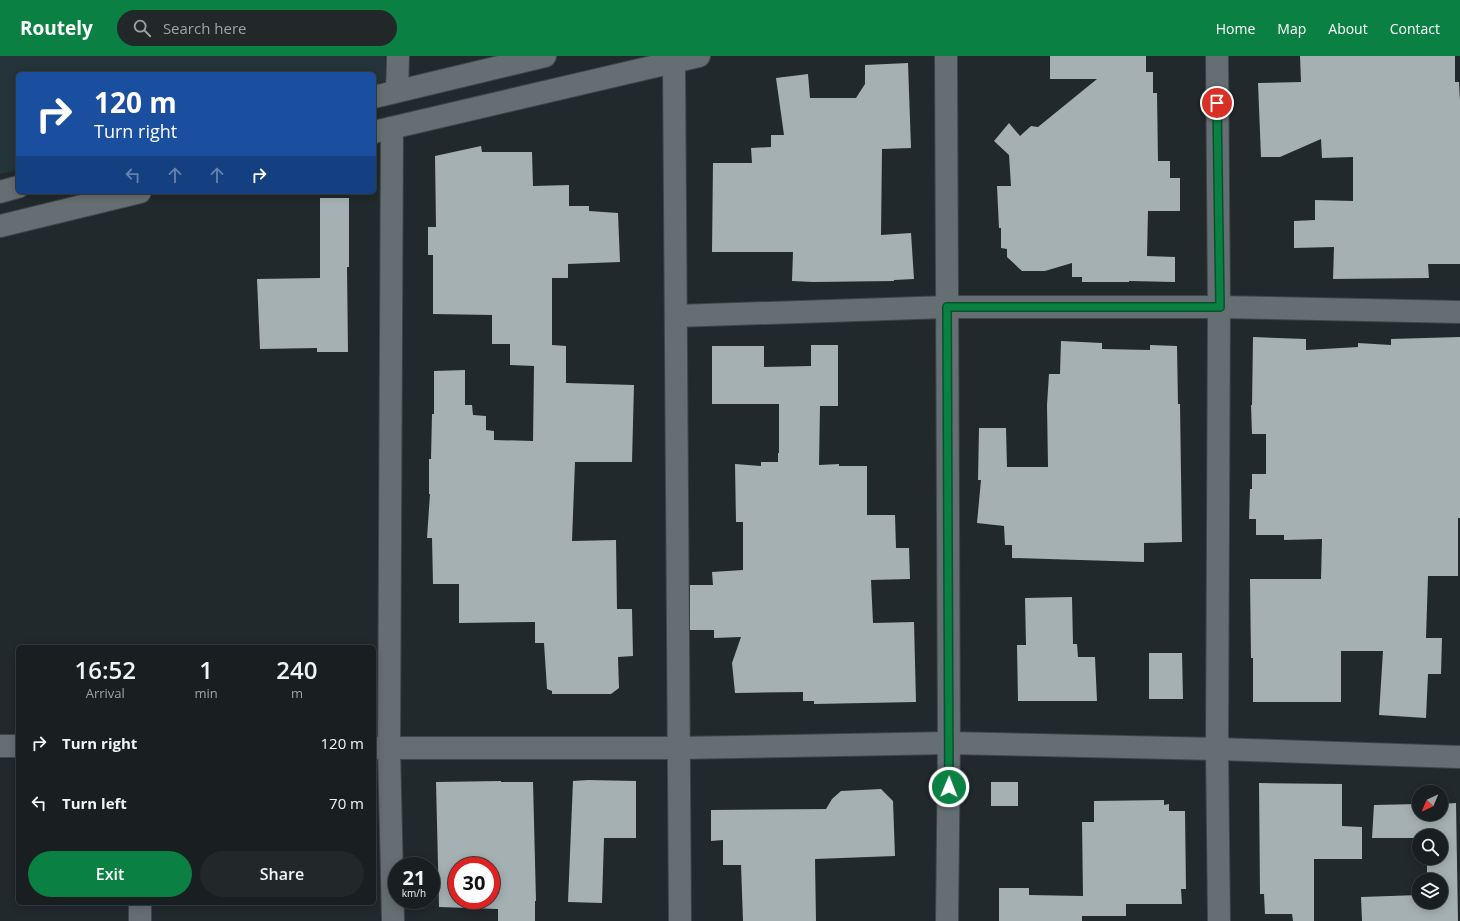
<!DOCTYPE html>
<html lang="en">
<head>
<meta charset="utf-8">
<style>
  body { margin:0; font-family:"Open Sans",sans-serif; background:#22272a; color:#f1f3f6; height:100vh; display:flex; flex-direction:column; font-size:15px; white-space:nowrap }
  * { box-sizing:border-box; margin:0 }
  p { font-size:13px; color:#9fa2a5 }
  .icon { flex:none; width:22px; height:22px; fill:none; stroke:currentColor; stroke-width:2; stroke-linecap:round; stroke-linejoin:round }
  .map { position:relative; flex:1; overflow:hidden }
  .panel { position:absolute; left:16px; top:589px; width:360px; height:260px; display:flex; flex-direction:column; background:#191f21; border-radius:6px; box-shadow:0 2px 10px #0003,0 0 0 1px #373d3f }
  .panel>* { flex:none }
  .top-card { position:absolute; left:16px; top:16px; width:360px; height:122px; border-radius:6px; box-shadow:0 2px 10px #0003,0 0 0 1px #373d3f; background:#1a4fa0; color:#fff; overflow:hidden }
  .needle { width:26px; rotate:224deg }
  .fabs { position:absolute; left:1412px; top:729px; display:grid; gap:8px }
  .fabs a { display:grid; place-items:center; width:36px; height:36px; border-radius:50%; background:#191f21; box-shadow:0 2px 10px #0003,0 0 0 1px #373d3f; font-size:20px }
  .speed { position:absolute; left:388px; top:801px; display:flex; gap:8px; font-size:20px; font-weight:700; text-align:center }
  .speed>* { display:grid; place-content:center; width:52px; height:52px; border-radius:50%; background:#191f21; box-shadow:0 2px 10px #0003,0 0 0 1px #373d3f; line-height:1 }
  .speed small { font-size:10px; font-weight:400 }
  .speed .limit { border:6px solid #d22; background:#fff; color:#111 }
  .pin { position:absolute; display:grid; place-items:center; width:34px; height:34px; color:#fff; margin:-17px; border:2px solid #fff; border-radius:50%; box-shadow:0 1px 4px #0007 }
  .me { position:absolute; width:44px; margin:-22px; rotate:1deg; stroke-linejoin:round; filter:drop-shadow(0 0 3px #0008) }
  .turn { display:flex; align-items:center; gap:14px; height:84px; padding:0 12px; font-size:18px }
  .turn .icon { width:52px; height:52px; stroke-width:2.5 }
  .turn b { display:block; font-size:28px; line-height:34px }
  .lanes { display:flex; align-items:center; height:38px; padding:0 12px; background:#0003; justify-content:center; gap:20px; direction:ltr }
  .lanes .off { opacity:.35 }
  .eta { display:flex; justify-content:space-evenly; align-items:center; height:68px; text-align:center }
  .eta b { font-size:24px; font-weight:600; line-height:28px }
  .cta { display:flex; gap:8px; margin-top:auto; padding:8px 12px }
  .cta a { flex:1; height:46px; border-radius:24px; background:#0b8043; color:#fff; font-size:16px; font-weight:600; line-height:46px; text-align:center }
  .cta a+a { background:#22272a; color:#f1f3f6 }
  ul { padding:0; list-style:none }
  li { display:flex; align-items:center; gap:12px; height:60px; padding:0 12px }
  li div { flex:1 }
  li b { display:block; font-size:15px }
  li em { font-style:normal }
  header { display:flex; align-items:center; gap:24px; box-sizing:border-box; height:56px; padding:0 20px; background:#0b8043; color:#fff }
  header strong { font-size:19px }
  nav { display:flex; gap:22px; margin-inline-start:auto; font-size:14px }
  .search { width:280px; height:36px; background:#22272a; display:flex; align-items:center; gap:10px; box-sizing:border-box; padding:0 14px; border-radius:22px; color:#9fa2a5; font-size:15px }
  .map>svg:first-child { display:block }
</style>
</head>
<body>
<header>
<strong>Routely</strong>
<div class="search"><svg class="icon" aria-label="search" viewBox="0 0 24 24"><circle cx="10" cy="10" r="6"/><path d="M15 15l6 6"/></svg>Search here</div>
<nav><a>Home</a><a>Map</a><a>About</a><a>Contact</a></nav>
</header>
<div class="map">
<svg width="1460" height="865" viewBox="0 0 1460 865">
  <rect width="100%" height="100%" fill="#21292c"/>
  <polygon fill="#24343a" points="0,0 385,0 385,25 374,28 374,18 18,18 18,114 0,118"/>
  <g fill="#a4b0b1" fill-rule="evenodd">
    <polygon points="1050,0 1146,0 1146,16 1153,16 1153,37 1157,37 1158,105 1170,105 1170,122 1180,122 1180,155 1148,155 1147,200 1175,201 1175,226 1129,225 1129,226 1082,226 1082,221 1072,221 1072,207 1045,215 1022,215 1007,201 1007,193 1001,192 1001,172 999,172 997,130 1011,130 1009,99 994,85 1009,67 1020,80 1031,70 1038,71 1097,23 1050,23"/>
    <polygon points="1300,0 1455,0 1455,26 1459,26 1460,45 1460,208 1428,208 1429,222 1333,223 1334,191 1294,192 1294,165 1315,164 1315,144 1353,145 1353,101 1322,102 1321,83 1280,101 1261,101 1258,27 1301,26"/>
    <polygon points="908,7 911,92 882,93 881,179 911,177 914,223 894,224 894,225 813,226 792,225 793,196 712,196 713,107 752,107 751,92 771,91 771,79 784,79 776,22 808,18 810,42 856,42 865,28 865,9"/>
    <polygon points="481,90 482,96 532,96 533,130 569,129 569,150 589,150 589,155 618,157 620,206 568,208 568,222 552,222 552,289 566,290 566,327 634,329 632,406 575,406 572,485 616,484 617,553 632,553 633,600 618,601 619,632 611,638 552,638 552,635 547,633 544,587 535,587 535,566 459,567 459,528 433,528 432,482 427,482 430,438 429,438 429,403 431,403 432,358 434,358 434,315 465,314 465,349 472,349 473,359 486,360 486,374 494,375 494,384 533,385 534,310 510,309 510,288 492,288 492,259 433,258 433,199 428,199 428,171 436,171 435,100"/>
    <polygon points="320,142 349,142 349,211 347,211 348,296 317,296 317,292 260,293 257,223 320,222"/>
    <polygon points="1253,281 1306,283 1306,294 1358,291 1358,287 1391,289 1391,283 1460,281 1460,462 1458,462 1458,520 1428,520 1426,582 1442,582 1441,618 1428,618 1426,662 1379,659 1383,595 1341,595 1341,646 1253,646 1253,602 1251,602 1250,523 1321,523 1322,483 1284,484 1284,479 1256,479 1256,463 1249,463 1250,433 1252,433 1252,418 1266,418 1266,378 1252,378 1251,349 1252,349"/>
    <polygon points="1061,285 1102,287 1102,293 1150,294 1150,289 1177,290 1178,348 1180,348 1182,486 1144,487 1144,506 1012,502 1012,489 1005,489 1004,470 977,467 981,424 978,424 979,372 1006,372 1007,411 1048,411 1047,349 1049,318 1060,318"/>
    <polygon points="811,289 838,289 838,350 820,350 819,409 839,408 839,410 867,410 867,459 895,459 896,492 909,492 910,523 871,524 873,567 914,566 916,646 814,648 814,645 803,645 803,636 735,637 732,607 741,581 714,582 714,574 690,574 690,529 713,529 712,516 743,514 743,466 736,466 735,408 761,410 761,406 778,406 778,397 779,397 779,348 712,348 712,290 764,290 764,311 811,310"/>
    <polygon points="1072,541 1073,588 1077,588 1078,601 1095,601 1097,645 1018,645 1017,589 1026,589 1025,542"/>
    <polygon points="1149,597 1182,597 1183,643 1149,643"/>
    <polygon points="588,724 636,725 636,782 604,782 602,847 568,846 573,725"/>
    <path d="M501,725V726H533L536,845H535V865H498V853L439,851L436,726ZM457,810H491V844H457Z"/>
    <rect x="991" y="726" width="27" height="24"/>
    <polygon points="1259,727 1342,728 1342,770 1362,771 1362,803 1314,803 1314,865 1293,865 1292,858 1265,858 1264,838 1260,838"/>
    <polygon points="881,733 893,745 895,800 815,803 816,865 743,865 741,809 723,809 723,784 711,785 711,754 826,753 832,743 841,735"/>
    <polygon points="1164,744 1164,749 1169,748 1169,755 1185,755 1186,833 1181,833 1182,848 1126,848 1126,860 1082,860 1082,865 999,865 999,832 1029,832 1029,839 1083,840 1082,766 1094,766 1094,745"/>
    <polygon points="1456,747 1458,865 1362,865 1361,841 1419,839 1419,846 1441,846 1441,824 1427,824 1427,802 1441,802 1441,780 1419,780 1419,791 1417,791 1418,782 1372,782 1374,749 1419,748 1419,758 1441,758 1441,748"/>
  </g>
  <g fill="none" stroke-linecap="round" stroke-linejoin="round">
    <defs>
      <g id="minor">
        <polyline points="946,0 949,687 947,865"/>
        <polyline points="1217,0 1219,251 1217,693 1219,865"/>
        <polyline points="674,6 680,865"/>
        <polyline points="397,35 398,0"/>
        <polyline points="374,41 545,0"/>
        <polyline points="392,72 389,692 393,865"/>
        <polyline points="374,76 699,0"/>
        <polyline points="0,136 18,131"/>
        <polyline points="0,170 140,136"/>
        <polyline points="676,260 947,251 1219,251 1460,256"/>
        <polyline points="0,690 18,690"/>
        <polyline points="374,692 678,692 949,687 1217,693 1460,701"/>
        <polyline points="140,847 140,865"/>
      </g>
    </defs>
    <use href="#minor" stroke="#3e4548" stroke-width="24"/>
    <use href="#minor" stroke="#656e72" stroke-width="22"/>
  </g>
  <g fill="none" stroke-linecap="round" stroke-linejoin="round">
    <defs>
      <polyline id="route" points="949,731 947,251 1220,251 1217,47"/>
    </defs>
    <use href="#route" stroke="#07532c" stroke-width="10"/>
    <use href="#route" stroke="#0b8043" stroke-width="7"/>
  </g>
</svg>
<div class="fabs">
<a><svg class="needle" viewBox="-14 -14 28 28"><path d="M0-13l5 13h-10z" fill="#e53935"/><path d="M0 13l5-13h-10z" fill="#9fa2a5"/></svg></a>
<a><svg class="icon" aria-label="search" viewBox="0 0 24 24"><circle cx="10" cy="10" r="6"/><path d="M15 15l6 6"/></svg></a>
<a><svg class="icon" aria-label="layers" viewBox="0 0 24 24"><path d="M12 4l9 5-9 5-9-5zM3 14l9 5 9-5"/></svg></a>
</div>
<div class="speed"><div>21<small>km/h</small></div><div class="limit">30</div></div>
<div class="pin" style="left:1217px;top:47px;background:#d93025"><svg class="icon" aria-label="arrive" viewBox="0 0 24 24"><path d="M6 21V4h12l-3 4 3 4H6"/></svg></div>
<svg class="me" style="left:949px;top:731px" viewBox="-20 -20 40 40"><circle r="17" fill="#0b8043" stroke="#fff" stroke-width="3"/><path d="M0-11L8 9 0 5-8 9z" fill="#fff"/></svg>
<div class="top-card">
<div class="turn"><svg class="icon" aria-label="right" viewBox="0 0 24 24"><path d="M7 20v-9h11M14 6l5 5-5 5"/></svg><div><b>120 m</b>Turn right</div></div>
<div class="lanes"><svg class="icon off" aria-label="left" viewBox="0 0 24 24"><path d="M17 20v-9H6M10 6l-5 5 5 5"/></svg><svg class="icon off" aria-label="ahead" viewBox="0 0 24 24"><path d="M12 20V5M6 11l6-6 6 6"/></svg><svg class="icon off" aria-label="ahead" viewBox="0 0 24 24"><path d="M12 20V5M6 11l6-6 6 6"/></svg><svg class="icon" aria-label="right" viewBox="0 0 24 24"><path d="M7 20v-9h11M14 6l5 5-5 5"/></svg></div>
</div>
<section class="panel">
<div class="eta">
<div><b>16:52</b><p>Arrival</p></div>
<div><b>1</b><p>min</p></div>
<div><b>240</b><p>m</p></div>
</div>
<ul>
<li><svg class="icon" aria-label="right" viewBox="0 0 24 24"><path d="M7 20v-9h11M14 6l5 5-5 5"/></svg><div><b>Turn right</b></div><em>120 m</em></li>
<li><svg class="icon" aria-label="left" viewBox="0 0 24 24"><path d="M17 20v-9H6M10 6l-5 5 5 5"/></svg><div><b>Turn left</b></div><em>70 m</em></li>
</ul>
<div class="cta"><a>Exit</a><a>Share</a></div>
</section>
</div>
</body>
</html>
